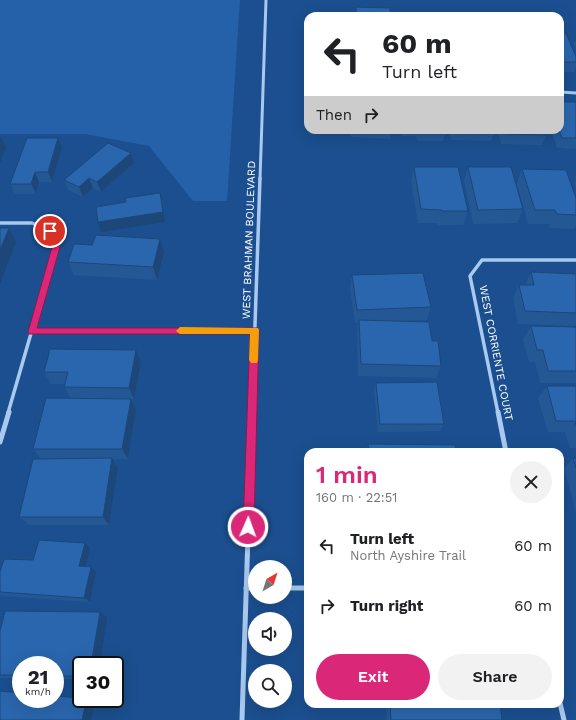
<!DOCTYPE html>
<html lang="en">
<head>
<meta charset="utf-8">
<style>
  body { margin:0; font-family:"Work Sans",sans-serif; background:#f2f2f2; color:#202124; height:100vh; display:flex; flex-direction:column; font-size:15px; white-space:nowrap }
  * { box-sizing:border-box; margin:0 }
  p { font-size:13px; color:#757577 }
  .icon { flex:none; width:22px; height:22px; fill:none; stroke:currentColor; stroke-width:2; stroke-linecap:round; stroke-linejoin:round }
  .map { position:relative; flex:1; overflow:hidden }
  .panel { position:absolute; left:304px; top:448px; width:260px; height:260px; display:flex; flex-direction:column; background:#fff; border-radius:12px; box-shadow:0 4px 16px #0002 }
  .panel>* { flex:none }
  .hud { position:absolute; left:304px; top:12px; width:260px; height:122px; border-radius:12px; box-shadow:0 4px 16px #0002; background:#fff; color:#202124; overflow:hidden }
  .needle { width:26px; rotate:39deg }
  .tools { position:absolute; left:248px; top:560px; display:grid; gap:8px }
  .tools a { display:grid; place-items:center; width:44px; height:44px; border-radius:50%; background:#fff; box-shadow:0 4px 16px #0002; font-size:20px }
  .speed { position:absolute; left:12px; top:656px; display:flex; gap:8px; font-size:20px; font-weight:700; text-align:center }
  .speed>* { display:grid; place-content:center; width:52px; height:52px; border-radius:50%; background:#fff; box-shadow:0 4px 16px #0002; line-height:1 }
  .speed small { font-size:10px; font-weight:400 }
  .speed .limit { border:2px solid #111; border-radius:6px; background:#fff; color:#111 }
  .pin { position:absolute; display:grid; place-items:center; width:34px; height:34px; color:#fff; margin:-17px; border:2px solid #fff; border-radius:50%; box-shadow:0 1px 4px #0007 }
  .me { position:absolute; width:44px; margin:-22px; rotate:2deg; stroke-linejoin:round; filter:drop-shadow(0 0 3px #0008) }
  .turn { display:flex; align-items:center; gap:14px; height:84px; padding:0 12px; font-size:18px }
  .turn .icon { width:52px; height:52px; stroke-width:2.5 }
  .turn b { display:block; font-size:28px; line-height:34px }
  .then { display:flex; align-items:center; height:38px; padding:0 12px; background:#0003; gap:8px; font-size:15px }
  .round { display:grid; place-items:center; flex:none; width:42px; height:42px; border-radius:21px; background:#f2f2f2 }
  .headline { display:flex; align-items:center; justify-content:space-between; height:68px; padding:0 12px }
  h1 { font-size:24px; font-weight:600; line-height:30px; color:#db2777 }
  .action { display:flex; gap:8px; margin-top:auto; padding:8px 12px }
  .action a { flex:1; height:46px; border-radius:24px; background:#db2777; color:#fff; font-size:16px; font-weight:600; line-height:46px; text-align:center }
  .action a+a { background:#f2f2f2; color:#202124 }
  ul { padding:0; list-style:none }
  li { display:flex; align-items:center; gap:12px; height:60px; padding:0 12px }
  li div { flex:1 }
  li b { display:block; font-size:15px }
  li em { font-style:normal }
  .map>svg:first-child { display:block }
</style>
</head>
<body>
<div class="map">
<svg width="576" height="720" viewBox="0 0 576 720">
  <rect width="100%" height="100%" fill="#1b4f8f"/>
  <polygon fill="#2461a8" points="0,0 240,0 227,201 193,201 149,146 85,134 0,134"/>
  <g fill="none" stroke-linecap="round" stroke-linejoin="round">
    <g stroke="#a9c9ee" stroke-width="3">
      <polyline points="560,92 576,93"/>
      <polyline points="260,179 266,0"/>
    </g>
    <g stroke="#a9c9ee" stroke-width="3.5">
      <polyline points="0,223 32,223 50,231 56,247 8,413"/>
      <polyline points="32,332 255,330"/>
      <polyline points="252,413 260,178"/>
      <polyline points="498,413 470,276 482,260 576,260"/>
    </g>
    <g stroke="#a9c9ee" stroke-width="5">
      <polyline points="498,412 506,452"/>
      <polyline points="0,442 9,412"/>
      <polyline points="246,588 255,588"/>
      <polyline points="285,588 308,588"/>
      <polyline points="560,703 564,720"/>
      <polyline points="242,720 252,412"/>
    </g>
  </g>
  <g fill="#245895">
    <polygon points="560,33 576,57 576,67 574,72 560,72"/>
    <polygon points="576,40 576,48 574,44"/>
    <polygon points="576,102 576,149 557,148 551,130 560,130"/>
    <polygon points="351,130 392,130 390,139 351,137"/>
    <polygon points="401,130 446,130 443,141 417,141 416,136 402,136"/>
    <polygon points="449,130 495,130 491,141 451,140"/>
    <polygon points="498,130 545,130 546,135 542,145 501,144"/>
    <polygon points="58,138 62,148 52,182 39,182 36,194 15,194 10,184"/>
    <polygon points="131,153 134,163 101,192 93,188 83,197 68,190 64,180"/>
    <polygon points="414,167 468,211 463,225 438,225 437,223 418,223 411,181"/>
    <polygon points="468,167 523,209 517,223 473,224 464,181"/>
    <polygon points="522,169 576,198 576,226 574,229 550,228 549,224 528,224 517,184"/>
    <polygon points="576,179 576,189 574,183"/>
    <polygon points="164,253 157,280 74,275 68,262"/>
    <polygon points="531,272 576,274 576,326 518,324 513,298 519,285 525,285"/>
    <polygon points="352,275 431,307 427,320 396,321 432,341 441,366 436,378 358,376 357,333 358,323 355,323 350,289"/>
    <polygon points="531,326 576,327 576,383 540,383 535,362 529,362 523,339"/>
    <polygon points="136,350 141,362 134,399 131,399 136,410 128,459 113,459 118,468 109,525 29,525 19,517 41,459 33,449 71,398 64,387 65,384 51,384 44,372"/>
    <polygon points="376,383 444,424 440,431 378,432 374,391"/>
    <polygon points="547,386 576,386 576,448 570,448 565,432 548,432 538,398"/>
    <polygon points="368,444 456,452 366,452"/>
    <polygon points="573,458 576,458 576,513 564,468"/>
    <polygon points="90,548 86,566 91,567 96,572 90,602 2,596 0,595 0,572 33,560"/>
    <polygon points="100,612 107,617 81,665 81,679 55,679 55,665 21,665 21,678 0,678 0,631"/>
    <polygon points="386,704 500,704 502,720 387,720"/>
  </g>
  <g fill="#1d4779">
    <polygon points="1,137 6,147 0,163 0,140"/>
    <polygon points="58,138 62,148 52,182 48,172"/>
    <polygon points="131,153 134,163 101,192 97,182"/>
    <polygon points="35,172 39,182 36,194 31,184"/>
    <polygon points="89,178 93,188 83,197 79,187"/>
    <polygon points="160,193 165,222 101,232 98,222"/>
    <polygon points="9,228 16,242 0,284 0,250"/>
    <polygon points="160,239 164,253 157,280 153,267"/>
    <polygon points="136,350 141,362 134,399 129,388"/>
    <polygon points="131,399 136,410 128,459 122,449"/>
    <polygon points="112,458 118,468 109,525 103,517"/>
    <polygon points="85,543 90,548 85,571 79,566"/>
    <polygon points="91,567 96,572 90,602 84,598"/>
    <polygon points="100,612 107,617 100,665 91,665"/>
    <polygon points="87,699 95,701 91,720 82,720"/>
  </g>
  <g fill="#2a66ad" stroke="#1d4779">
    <polygon points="356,7 390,8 391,16 356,16"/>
    <polygon points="342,15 343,16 327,16"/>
    <polygon points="560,33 566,33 576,57 576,62 560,62"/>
    <polygon points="560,102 576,102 576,138 562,138 559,130 560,130"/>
    <polygon points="504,130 545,130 546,135 505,134"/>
    <polygon points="27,138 58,138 48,172 35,172 31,184 10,184"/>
    <polygon points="108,143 131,153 97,182 89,178 79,187 64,180"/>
    <polygon points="414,167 458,167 468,211 442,211 441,210 421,209"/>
    <polygon points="468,167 511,167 523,209 478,210"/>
    <polygon points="522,169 566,170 576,198 576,215 557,214 555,210 535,210"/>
    <polygon points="160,193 163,212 98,222 96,207 126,202 125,198"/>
    <polygon points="0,228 9,228 0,250"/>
    <polygon points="96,235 160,239 153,267 68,262 74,244 92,245"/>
    <polygon points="531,272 576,274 576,313 525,311 519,285 534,285"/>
    <polygon points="423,273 431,307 357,310 352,275"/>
    <polygon points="359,320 429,322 432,341 438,341 441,366 361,364"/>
    <polygon points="531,326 576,327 576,371 548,371 543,350 537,350"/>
    <polygon points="50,349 136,350 129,388 64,387 68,372 44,372"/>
    <polygon points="437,382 444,424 380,424 376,383"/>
    <polygon points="547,386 576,386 576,425 575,421 556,421"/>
    <polygon points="46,398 131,399 122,449 33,449"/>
    <polygon points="368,444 455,445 456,452 369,452"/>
    <polygon points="112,458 103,517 19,517 33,459"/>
    <polygon points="573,458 576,458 576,468"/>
    <polygon points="39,540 85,543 79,566 91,567 84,598 0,592 0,572 4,559 33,560"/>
    <polygon points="5,611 100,612 91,665 81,665 81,676 55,676 55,665 21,665 21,675 0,675 0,631"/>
    <polygon points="0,691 21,693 21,699 55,699 55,696 81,698 81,699 87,699 82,720 0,720"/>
    <polygon points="390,704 500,704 502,720 391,720"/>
  </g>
  <polygon fill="#db2777" stroke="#8e194d" points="50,228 54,231 60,247 37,328 258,328 259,330 254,527 252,531 248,532 245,531 243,527 250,334 29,334 28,332 52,247 46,231"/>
  <polygon fill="#f59e0b" points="180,327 258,328 259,330 258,360 257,363 251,363 249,360 250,334 180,334 176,331"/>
  <g text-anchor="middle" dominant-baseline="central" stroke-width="4" stroke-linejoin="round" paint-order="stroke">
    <g font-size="11" fill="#fff" stroke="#1b4f8f">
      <text transform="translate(249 240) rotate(-88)">WEST BRAHMAN BOULEVARD</text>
      <text transform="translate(496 353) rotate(79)">WEST CORRIENTE COURT</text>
    </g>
  </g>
</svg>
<div class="tools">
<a><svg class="needle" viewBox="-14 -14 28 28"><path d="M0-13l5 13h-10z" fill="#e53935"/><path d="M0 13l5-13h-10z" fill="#757577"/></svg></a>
<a><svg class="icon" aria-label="sound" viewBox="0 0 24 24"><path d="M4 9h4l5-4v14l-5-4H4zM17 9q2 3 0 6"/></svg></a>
<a><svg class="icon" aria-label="search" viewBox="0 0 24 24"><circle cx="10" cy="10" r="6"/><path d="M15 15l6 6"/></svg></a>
</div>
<div class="speed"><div>21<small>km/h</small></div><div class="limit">30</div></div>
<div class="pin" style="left:50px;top:231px;background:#d93025"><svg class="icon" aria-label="arrive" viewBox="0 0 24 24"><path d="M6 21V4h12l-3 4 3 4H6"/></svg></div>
<svg class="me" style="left:248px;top:527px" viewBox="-20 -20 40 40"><circle r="17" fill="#db2777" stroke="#fff" stroke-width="3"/><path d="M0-11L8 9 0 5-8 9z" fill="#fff"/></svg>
<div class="hud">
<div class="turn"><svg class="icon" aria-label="left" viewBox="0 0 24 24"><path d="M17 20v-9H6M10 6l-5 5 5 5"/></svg><div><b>60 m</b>Turn left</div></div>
<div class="then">Then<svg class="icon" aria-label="right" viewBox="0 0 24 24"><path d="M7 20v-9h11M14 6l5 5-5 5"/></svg></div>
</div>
<section class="panel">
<div class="headline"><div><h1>1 min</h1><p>160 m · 22:51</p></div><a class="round"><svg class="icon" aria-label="close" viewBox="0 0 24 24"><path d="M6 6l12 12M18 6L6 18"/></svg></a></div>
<ul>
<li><svg class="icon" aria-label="left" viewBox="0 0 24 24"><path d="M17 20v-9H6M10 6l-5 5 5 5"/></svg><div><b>Turn left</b><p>North Ayshire Trail</p></div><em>60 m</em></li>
<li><svg class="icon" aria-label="right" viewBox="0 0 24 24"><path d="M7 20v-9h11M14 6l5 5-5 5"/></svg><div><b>Turn right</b></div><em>60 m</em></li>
</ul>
<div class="action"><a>Exit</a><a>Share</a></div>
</section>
</div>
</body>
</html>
